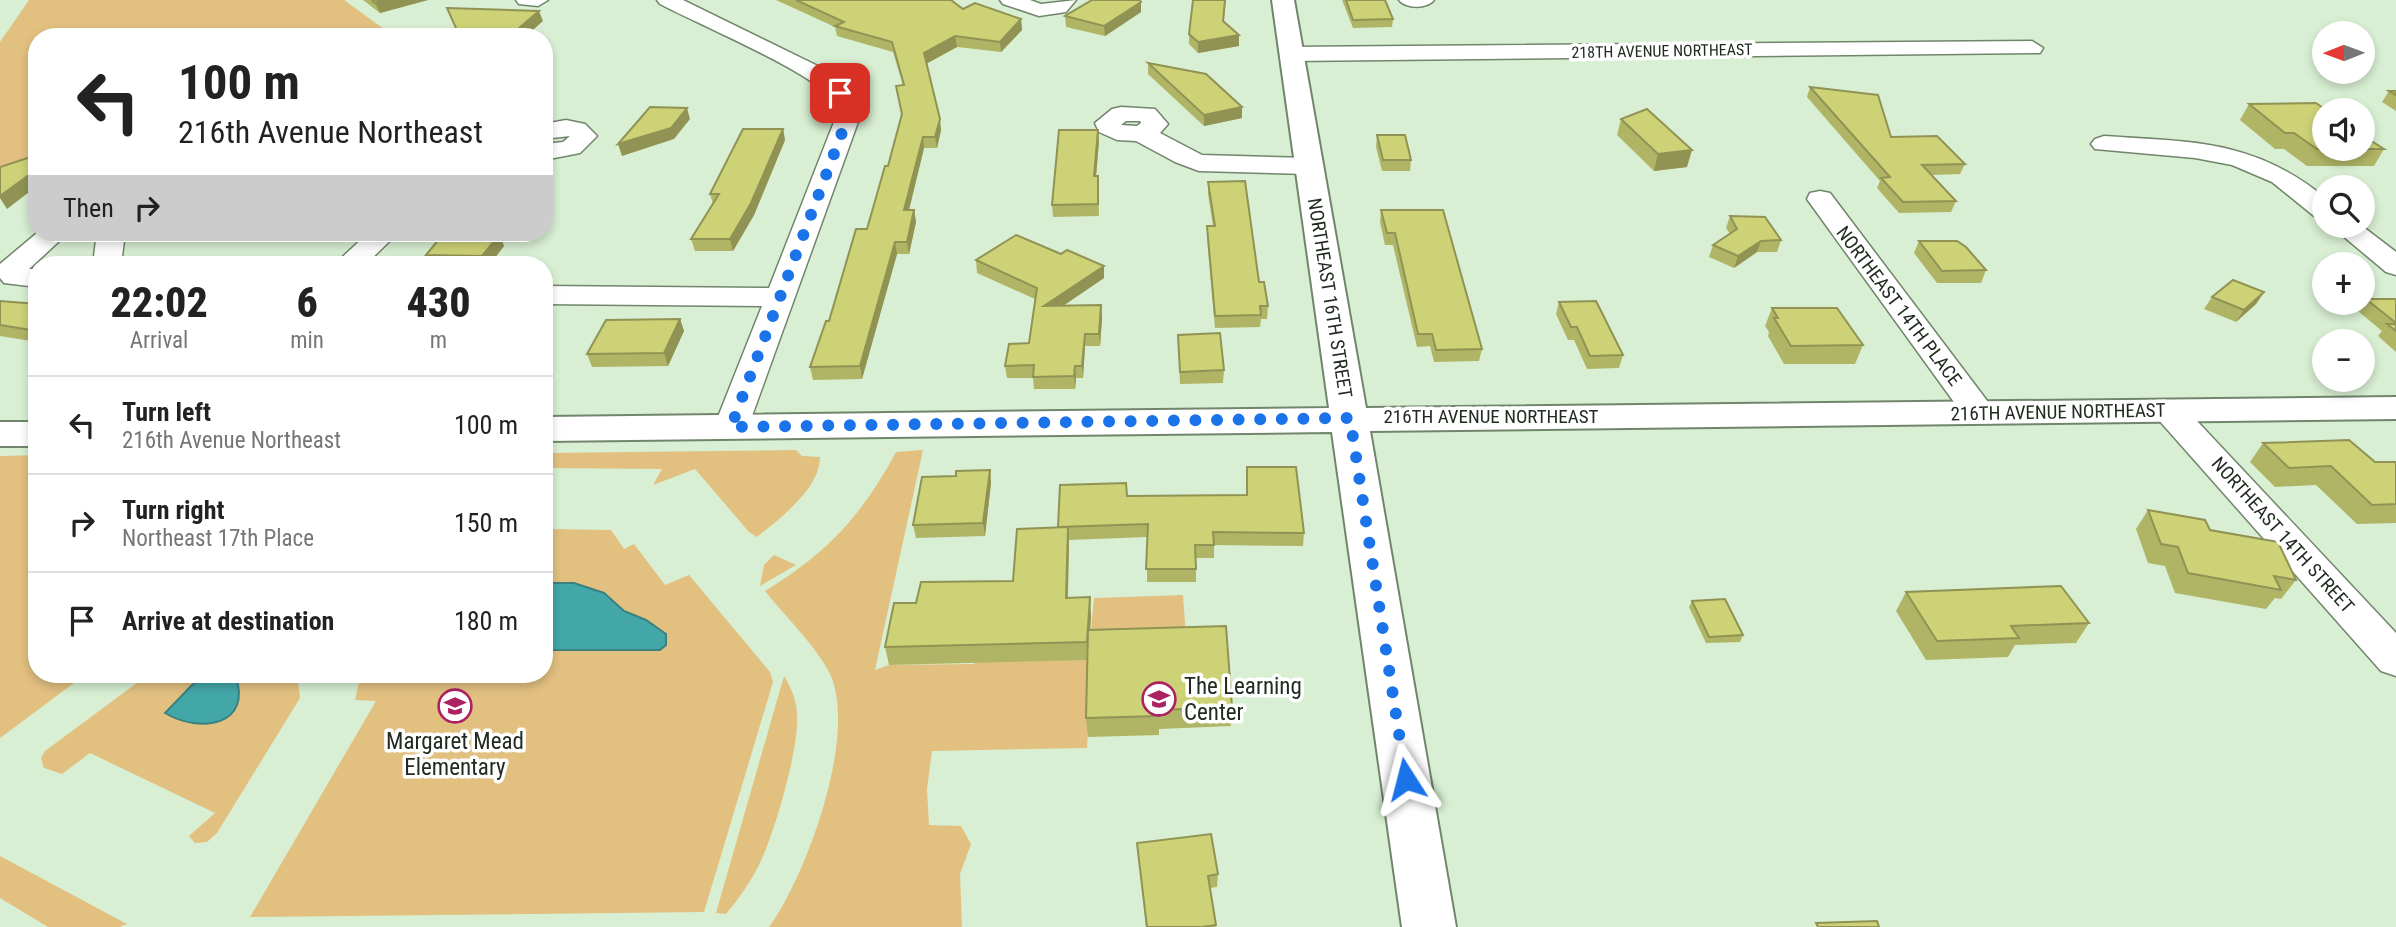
<!DOCTYPE html>
<html lang="en">
<head>
<meta charset="utf-8">
<style>
  body { margin:0; font-family:"Roboto Condensed",sans-serif; background:#f6f6f6; color:#222; height:100vh; display:flex; flex-direction:column; font-size:26px; white-space:nowrap }
  * { box-sizing:border-box; margin:0 }
  p { font-size:23px; color:#767676 }
  .icon { flex:none; width:38px; height:38px; fill:none; stroke:currentColor; stroke-width:2; stroke-linecap:round; stroke-linejoin:round }
  .map { position:relative; flex:1; overflow:hidden }
  .side { position:absolute; left:28px; top:256px; width:525px; height:427px; display:flex; flex-direction:column; background:#fff; border-radius:28px; box-shadow:0 4px 10px #0003 }
  .side>* { flex:none }
  .hud { position:absolute; left:28px; top:28px; width:525px; height:214px; border-radius:28px; box-shadow:0 4px 10px #0003; background:#fff; color:#222; overflow:hidden }
  .needle { width:46px; rotate:269deg }
  .controls { position:absolute; left:2312px; top:21px; display:grid; gap:14px }
  .controls a { display:grid; place-items:center; width:63px; height:63px; border-radius:50%; background:#fff; box-shadow:0 4px 10px #0003; font-size:35px }
  .pin { position:absolute; display:grid; place-items:center; width:60px; height:60px; color:#fff; margin:-30px; border-radius:14px; box-shadow:0 4px 10px #0006 }
  .me { position:absolute; width:77px; margin:-38px; rotate:351deg; stroke-linejoin:round; filter:drop-shadow(0 0 5px #0008) }
  .turn { display:flex; align-items:center; gap:24px; height:147px; padding:0 35px; font-size:32px }
  .turn .icon { width:91px; height:91px; stroke-width:2.5 }
  .turn b { display:block; font-size:49px; line-height:60px }
  .then { display:flex; align-items:center; height:66px; padding:0 35px; background:#0003; gap:14px; font-size:26px }
  .eta { display:flex; justify-content:space-evenly; align-items:center; height:119px; text-align:center }
  .eta b { font-size:42px; font-weight:800; line-height:49px }
  ul { padding:0; list-style:none }
  li { display:flex; align-items:center; gap:21px; height:98px; padding:0 35px; border-top:2px solid #e0e0e0 }
  li div { flex:1 }
  li b { display:block; font-size:26px }
  li em { font-style:normal }
  .map>svg:first-child { display:block }
</style>
</head>
<body>
<div class="map">
<svg width="2396" height="927" viewBox="0 0 2396 927">
  <rect width="100%" height="100%" fill="#d8efd3"/>
  <g fill="#e2c080">
    <polygon points="29,0 344,0 395,37 37,37 37,163 0,175 0,42"/>
    <path d="M796,450L802,456L820,457C820,489 779,519 757,537L749,532L695,469L653,485L662,469L544,468V453Z"/>
    <path d="M923,450L875,670L889,665L974,664L976,656L1088,660L1094,598L1183,595L1186,638L1088,731L1087,748L932,751L927,789L929,825L961,826L971,844L960,874L962,927H769C806,877 861,729 828,670C812,642 785,616 765,591C827,553 861,517 896,452Z"/>
    <polygon points="37,455 37,674 86,674 0,738 0,456"/>
    <polygon points="544,529 611,530 624,549 634,544 665,585 689,575 770,672 773,682 704,912 250,917 376,701 355,700 361,674 544,674"/>
    <polygon points="774,555 796,565 760,586 764,565"/>
    <polygon points="149,674 297,674 300,698 217,833 207,842 195,843 189,836 215,813 90,753 62,774 44,768 41,758 45,751"/>
    <path d="M784,676C792,689 797,701 797,717C799,749 774,835 759,865C750,883 739,898 726,914L716,913Z"/>
    <polygon points="0,856 127,924 119,927 48,927 0,898"/>
  </g>
  <g fill="#43a7a8" stroke="#398280" stroke-width="2">
    <polygon points="544,583 574,583 604,593 624,611 646,620 666,634 666,645 660,650 544,650"/>
    <path d="M209,674H235C254,726 200,734 165,713L192,685Z"/>
  </g>
  <g fill="none" stroke-linecap="round" stroke-linejoin="round">
    <defs>
      <g id="minor">
        <polygon points="516,0 548,0 538,6 519,4"/>
        <path d="M657,0H683L822,68L852,93L859,111L858,122L748,427L743,435L731,438L719,435L714,427L762,306L544,304V286L769,288L834,122C835,113 835,103 829,96C809,71 694,22 660,4Z"/>
        <polygon points="1000,0 1030,0 1041,4 1076,0 1066,12 1039,16 1003,4"/>
        <path d="M1399,0H1434C1427,9 1406,9 1399,0Z"/>
        <polygon points="2032,41 2043,48 2040,53 1291,61 1280,54 1291,47"/>
        <path d="M1121,107L1155,109L1168,124L1160,133L1202,155L1308,158L1317,161L1321,166L1317,171L1308,174L1199,171L1175,162L1136,141L1117,140L1099,132L1095,123L1112,109ZM1126,121H1140L1141,123L1137,126L1121,125Z"/>
        <polygon points="566,120 585,124 597,136 580,153 544,160 544,144 563,142 570,136 544,139 544,124"/>
        <path d="M2104,136C2190,142 2253,139 2324,197V218L2314,216L2272,182L2232,165L2195,158L2095,149L2091,144L2095,139Z"/>
        <polygon points="1820,191 1830,193 1991,406 1996,413 1991,420 1979,423 1967,420 1807,199 1810,193"/>
        <polygon points="2331,226 2362,226 2396,252 2396,275 2386,272"/>
        <polygon points="37,233 68,233 29,269 37,269 37,287 4,283 0,278 0,264"/>
        <polygon points="97,233 125,233 121,264 93,264"/>
        <polygon points="368,233 398,233 366,264 335,264"/>
        <polygon points="2169,401 2181,404 2396,633 2396,676 2381,671 2157,418 2152,411 2157,404"/>
      </g>
      <g id="tertiary">
        <polygon points="1272,0 1294,0 1366,408 2396,397 2396,419 1370,431 1456,927 1402,927 1332,432 544,441 544,417 1329,408"/>
        <rect x="0" y="422" width="37" height="24"/>
      </g>
    </defs>
    <use href="#minor" stroke="#71856c" stroke-width="3"/>
    <use href="#tertiary" stroke="#71856c" stroke-width="4"/>
    <use href="#minor" fill="#fff" fill-rule="evenodd"/>
    <use href="#tertiary" fill="#fff" fill-rule="evenodd"/>
  </g>
  <g fill="#b0b566">
    <polygon points="363,0 428,0 380,13"/>
    <polygon points="776,0 951,0 963,9 1021,19 1022,30 1001,52 957,47 927,63 941,130 937,148 924,148 909,210 914,210 916,222 909,254 897,254 862,379 813,380 810,367 867,229 888,166 901,115 903,85 893,52 837,36 835,27"/>
    <polygon points="1193,0 1226,0 1224,21 1239,35 1239,46 1198,53 1189,44 1189,34"/>
    <polygon points="1342,0 1385,0 1393,19 1392,27 1353,28"/>
    <polygon points="1141,12 1105,36 1066,27 1065,16"/>
    <polygon points="1148,63 1242,107 1242,118 1204,126 1148,74"/>
    <polygon points="1810,87 1891,137 1965,164 1960,174 1931,175 1956,201 1951,212 1899,213 1877,188 1880,181 1807,97"/>
    <polygon points="2389,91 2396,91 2396,111 2382,102"/>
    <polygon points="2249,104 2384,149 2374,166 2307,166 2284,149 2275,149 2240,120"/>
    <polygon points="1621,119 1687,167 1654,171 1617,135"/>
    <polygon points="783,129 785,140 754,215 733,251 695,251 691,239 713,204 710,194"/>
    <polygon points="1098,130 1099,141 1096,176 1098,176 1099,216 1053,217 1052,205"/>
    <polygon points="1377,135 1411,160 1410,171 1382,171 1376,147"/>
    <polygon points="1208,182 1259,282 1268,306 1267,319 1261,319 1260,327 1215,328 1207,238 1207,226 1213,226 1208,194"/>
    <polygon points="1381,210 1482,349 1479,361 1434,362 1430,346 1417,347 1393,245 1385,245 1380,222"/>
    <polygon points="1730,216 1781,240 1777,252 1757,252 1734,268 1709,257 1713,245 1730,234 1726,228"/>
    <polygon points="1919,241 1986,270 1981,283 1937,283 1914,253"/>
    <polygon points="504,246 490,264 430,264 426,255"/>
    <polygon points="976,260 1104,278 1063,306 1101,305 1102,318 1100,346 1085,346 1083,378 1076,378 1075,389 1034,389 1033,378 1007,378 1005,366 1029,343 1035,299 977,273"/>
    <polygon points="2264,292 2256,304 2236,322 2204,309 2212,297"/>
    <polygon points="2366,299 2396,299 2396,352 2378,336 2382,331 2358,311"/>
    <polygon points="0,301 37,304 37,342 0,336"/>
    <polygon points="1559,302 1623,355 1619,368 1587,369 1574,340 1568,340 1556,314"/>
    <polygon points="1772,308 1863,345 1855,364 1784,364 1768,336 1769,332 1765,326"/>
    <polygon points="680,319 684,331 668,366 592,367 587,354"/>
    <polygon points="1178,335 1224,370 1223,383 1180,384"/>
    <polygon points="2263,443 2375,462 2396,462 2396,523 2357,524 2316,485 2275,487 2250,462"/>
    <polygon points="1247,467 1304,533 1303,546 1214,545 1214,558 1196,558 1196,582 1147,582 1147,537 1069,540 1068,598 1091,616 1090,630 1232,707 1231,726 1159,729 1159,735 1088,737 1086,718 1088,660 889,665 885,647 916,603 1013,581 1058,527 1246,495"/>
    <polygon points="990,470 991,483 985,536 916,538 913,525 956,476"/>
    <polygon points="2148,510 2210,530 2296,580 2281,599 2275,598 2266,609 2175,593 2165,566 2148,563 2136,529"/>
    <polygon points="1906,592 2089,623 2076,643 2015,645 2008,657 1926,660 1896,611"/>
    <polygon points="1692,601 1743,635 1740,642 1706,643 1689,607"/>
    <polygon points="1137,843 1218,874 1217,887 1210,888 1216,927 1146,927"/>
  </g>
  <g fill="#909353">
    <polygon points="385,0 428,0 380,13 375,3"/>
    <polygon points="1141,2 1141,12 1105,36 1104,26"/>
    <polygon points="539,11 543,21 525,37 522,37 519,28"/>
    <polygon points="1021,19 1022,30 1001,52 1000,42"/>
    <polygon points="1239,35 1239,46 1198,53 1198,42"/>
    <polygon points="955,36 957,47 926,64 924,53"/>
    <polygon points="1242,107 1242,118 1204,126 1204,115"/>
    <polygon points="687,108 690,119 674,139 622,156 618,144"/>
    <polygon points="940,119 941,130 937,148 935,137"/>
    <polygon points="783,129 785,140 754,215 733,251 730,239"/>
    <polygon points="1098,130 1099,141 1095,188 1094,176"/>
    <polygon points="923,137 924,148 906,222 904,210"/>
    <polygon points="1692,150 1687,167 1654,171 1658,154"/>
    <polygon points="37,169 37,186 7,209 0,198 0,196"/>
    <polygon points="914,210 916,222 909,254 907,242"/>
    <polygon points="500,234 504,246 490,264 486,264 482,256"/>
    <polygon points="1761,241 1757,252 1734,268 1738,256"/>
    <polygon points="895,242 897,254 862,379 860,366"/>
    <polygon points="1104,266 1104,278 1045,318 1044,306"/>
    <polygon points="2264,292 2256,304 2236,322 2244,310"/>
    <polygon points="1101,305 1102,318 1100,346 1099,334"/>
    <polygon points="680,319 684,331 668,366 664,353"/>
    <polygon points="1085,334 1085,346 1083,378 1082,366"/>
    <polygon points="1075,366 1076,378 1075,389 1074,376"/>
    <polygon points="990,470 991,483 985,536 983,523"/>
    <polygon points="1068,527 1069,545 1067,616 1066,598"/>
    <polygon points="1090,597 1091,616 1088,660 1087,642"/>
  </g>
  <g fill="#cdd277" stroke="#909353" stroke-width="2">
    <polygon points="372,0 385,0 375,3"/>
    <polygon points="796,0 951,0 963,9 975,3 1021,19 1000,42 955,36 924,53 940,119 935,137 923,137 904,210 914,210 907,242 895,242 860,366 810,367 826,321 829,321 856,229 867,229 885,166 888,166 902,114 896,86 904,85 892,42 835,26 844,22"/>
    <polygon points="1092,0 1140,0 1141,2 1104,26 1065,16"/>
    <polygon points="1193,0 1225,0 1223,21 1239,35 1198,42 1189,34"/>
    <polygon points="1346,0 1385,0 1393,19 1353,20"/>
    <polygon points="447,8 539,11 519,28 523,37 460,37"/>
    <polygon points="1148,63 1206,74 1242,107 1204,115"/>
    <polygon points="1810,87 1878,95 1891,137 1937,136 1965,164 1922,165 1956,201 1903,202 1881,178 1890,177"/>
    <polygon points="2389,91 2396,91 2396,95"/>
    <polygon points="2316,103 2326,110 2324,110 2324,149 2362,149 2362,135 2384,149 2317,149 2294,133 2285,133 2249,104"/>
    <polygon points="650,107 687,108 671,128 618,144"/>
    <polygon points="1647,109 1692,150 1658,154 1621,119"/>
    <polygon points="743,129 783,129 751,203 730,239 691,239 719,194 710,194"/>
    <polygon points="1059,130 1098,130 1094,176 1098,176 1098,204 1052,205"/>
    <polygon points="1377,135 1405,135 1411,160 1383,160"/>
    <polygon points="37,155 37,169 0,196 0,167"/>
    <polygon points="1245,181 1259,282 1264,282 1268,306 1260,306 1261,315 1215,316 1207,226 1215,226 1208,182"/>
    <polygon points="1381,210 1443,210 1482,349 1436,350 1432,334 1418,334 1395,233 1387,233"/>
    <polygon points="1730,216 1765,217 1781,240 1761,241 1738,256 1713,245 1737,229"/>
    <polygon points="444,233 500,234 482,256 426,255"/>
    <polygon points="1016,235 1061,254 1067,250 1104,266 1044,306 1101,305 1099,334 1085,334 1082,366 1075,366 1074,376 1033,377 1034,365 1005,366 1009,344 1029,343 1037,288 976,260"/>
    <polygon points="1919,241 1957,241 1966,247 1986,270 1942,271"/>
    <polygon points="2233,280 2264,292 2244,310 2212,297"/>
    <polygon points="2366,299 2396,299 2396,323"/>
    <polygon points="0,301 37,304 37,331 0,325"/>
    <polygon points="1596,301 1623,355 1590,356 1577,327 1571,327 1559,302"/>
    <polygon points="1772,308 1837,308 1863,345 1791,346 1774,318 1778,318"/>
    <polygon points="680,319 664,353 587,354 606,320"/>
    <polygon points="2387,324 2396,324 2396,331"/>
    <polygon points="1220,333 1224,370 1180,372 1178,335"/>
    <polygon points="2349,440 2375,462 2396,462 2396,504 2372,505 2331,466 2289,468 2263,443"/>
    <polygon points="1247,467 1296,467 1304,533 1213,532 1214,545 1195,545 1196,569 1146,569 1148,524 1058,527 1060,485 1126,483 1127,496 1247,495"/>
    <polygon points="990,470 983,523 913,525 922,477 956,476 956,471"/>
    <polygon points="2148,510 2205,520 2210,530 2278,542 2296,580 2274,576 2281,590 2188,573 2178,547 2161,544"/>
    <polygon points="1068,527 1066,598 1090,597 1087,642 885,647 894,603 916,603 921,582 1013,581 1017,529"/>
    <polygon points="2061,586 2089,623 2011,626 2019,638 1937,641 1906,592"/>
    <polygon points="1725,599 1743,635 1709,637 1692,601"/>
    <polygon points="1226,626 1232,707 1159,710 1159,716 1086,718 1088,630"/>
    <polygon points="1211,834 1218,874 1208,876 1216,925 1202,927 1147,927 1137,843"/>
    <polygon points="1877,921 1879,927 1818,927 1816,923"/>
  </g>
  <g fill="none" stroke-linecap="round" stroke-linejoin="round">
    <polyline stroke="#1a73e8" stroke-width="12" stroke-dasharray="0 21.6" points="840,93 847,111 846,122 731,427 1350,418 1406,779"/>
  </g>
  <defs>
    <symbol id="school-ring" viewBox="-11 -11 22 22"><circle r="9.5" fill="#fff" stroke="#ac2161" stroke-width="1.5"/><path d="M0-5L7-2L0 1L-7-2ZM-4 1L0 2.5L4 1V4Q0 6-4 4Z" fill="#ac2161"/></symbol>
  </defs>
  <g fill-rule="evenodd">
    <use href="#school-ring" x="1140" y="680" width="38" height="38"/>
    <use href="#school-ring" x="436" y="687" width="38" height="38"/>
  </g>
  <g text-anchor="middle" dominant-baseline="central" stroke-width="7" stroke-linejoin="round" paint-order="stroke">
    <g font-size="16" fill="#222b21" stroke="#fff">
      <text transform="translate(1662 51) rotate(-1)">218TH AVENUE NORTHEAST</text>
    </g>
    <g font-size="19" fill="#222b21" stroke="#fff">
      <text transform="translate(1330 298) rotate(81)">NORTHEAST 16TH STREET</text>
      <text transform="translate(1899 306) rotate(53)">NORTHEAST 14TH PLACE</text>
      <text transform="translate(2058 412) rotate(-1)">216TH AVENUE NORTHEAST</text>
      <text x="1491" y="416">216TH AVENUE NORTHEAST</text>
      <text transform="translate(2283 535) rotate(48)">NORTHEAST 14TH STREET</text>
    </g>
    <g font-size="23" fill="#222b21" stroke="#fff" text-anchor="start">
      <text x="1184" y="686">The Learning<tspan x="1184" dy="26">Center</tspan></text>
      <text x="455" y="741" text-anchor="middle">Margaret Mead<tspan x="455" dy="26">Elementary</tspan></text>
    </g>
  </g>
</svg>
<div class="controls">
<a><svg class="needle" viewBox="-14 -14 28 28"><path d="M0-13l5 13h-10z" fill="#e53935"/><path d="M0 13l5-13h-10z" fill="#767676"/></svg></a>
<a><svg class="icon" aria-label="sound" viewBox="0 0 24 24"><path d="M4 9h4l5-4v14l-5-4H4zM17 9q2 3 0 6"/></svg></a>
<a><svg class="icon" aria-label="search" viewBox="0 0 24 24"><circle cx="10" cy="10" r="6"/><path d="M15 15l6 6"/></svg></a>
<a>+</a>
<a>−</a>
</div>
<div class="pin" style="left:840px;top:93px;background:#d93025"><svg class="icon" aria-label="arrive" viewBox="0 0 24 24"><path d="M6 21V4h12l-3 4 3 4H6"/></svg></div>
<svg class="me" style="left:1406px;top:779px" viewBox="-20 -20 40 40"><path d="M0-17L14 15 0 8-14 15z" fill="#1a73e8" stroke="#fff" stroke-width="4"/></svg>
<div class="hud">
<div class="turn"><svg class="icon" aria-label="left" viewBox="0 0 24 24"><path d="M17 20v-9H6M10 6l-5 5 5 5"/></svg><div><b>100 m</b>216th Avenue Northeast</div></div>
<div class="then">Then<svg class="icon" aria-label="right" viewBox="0 0 24 24"><path d="M7 20v-9h11M14 6l5 5-5 5"/></svg></div>
</div>
<section class="side">
<div class="eta">
<div><b>22:02</b><p>Arrival</p></div>
<div><b>6</b><p>min</p></div>
<div><b>430</b><p>m</p></div>
</div>
<ul>
<li><svg class="icon" aria-label="left" viewBox="0 0 24 24"><path d="M17 20v-9H6M10 6l-5 5 5 5"/></svg><div><b>Turn left</b><p>216th Avenue Northeast</p></div><em>100 m</em></li>
<li><svg class="icon" aria-label="right" viewBox="0 0 24 24"><path d="M7 20v-9h11M14 6l5 5-5 5"/></svg><div><b>Turn right</b><p>Northeast 17th Place</p></div><em>150 m</em></li>
<li><svg class="icon" aria-label="arrive" viewBox="0 0 24 24"><path d="M6 21V4h12l-3 4 3 4H6"/></svg><div><b>Arrive at destination</b></div><em>180 m</em></li>
</ul>
</section>
</div>
</body>
</html>
